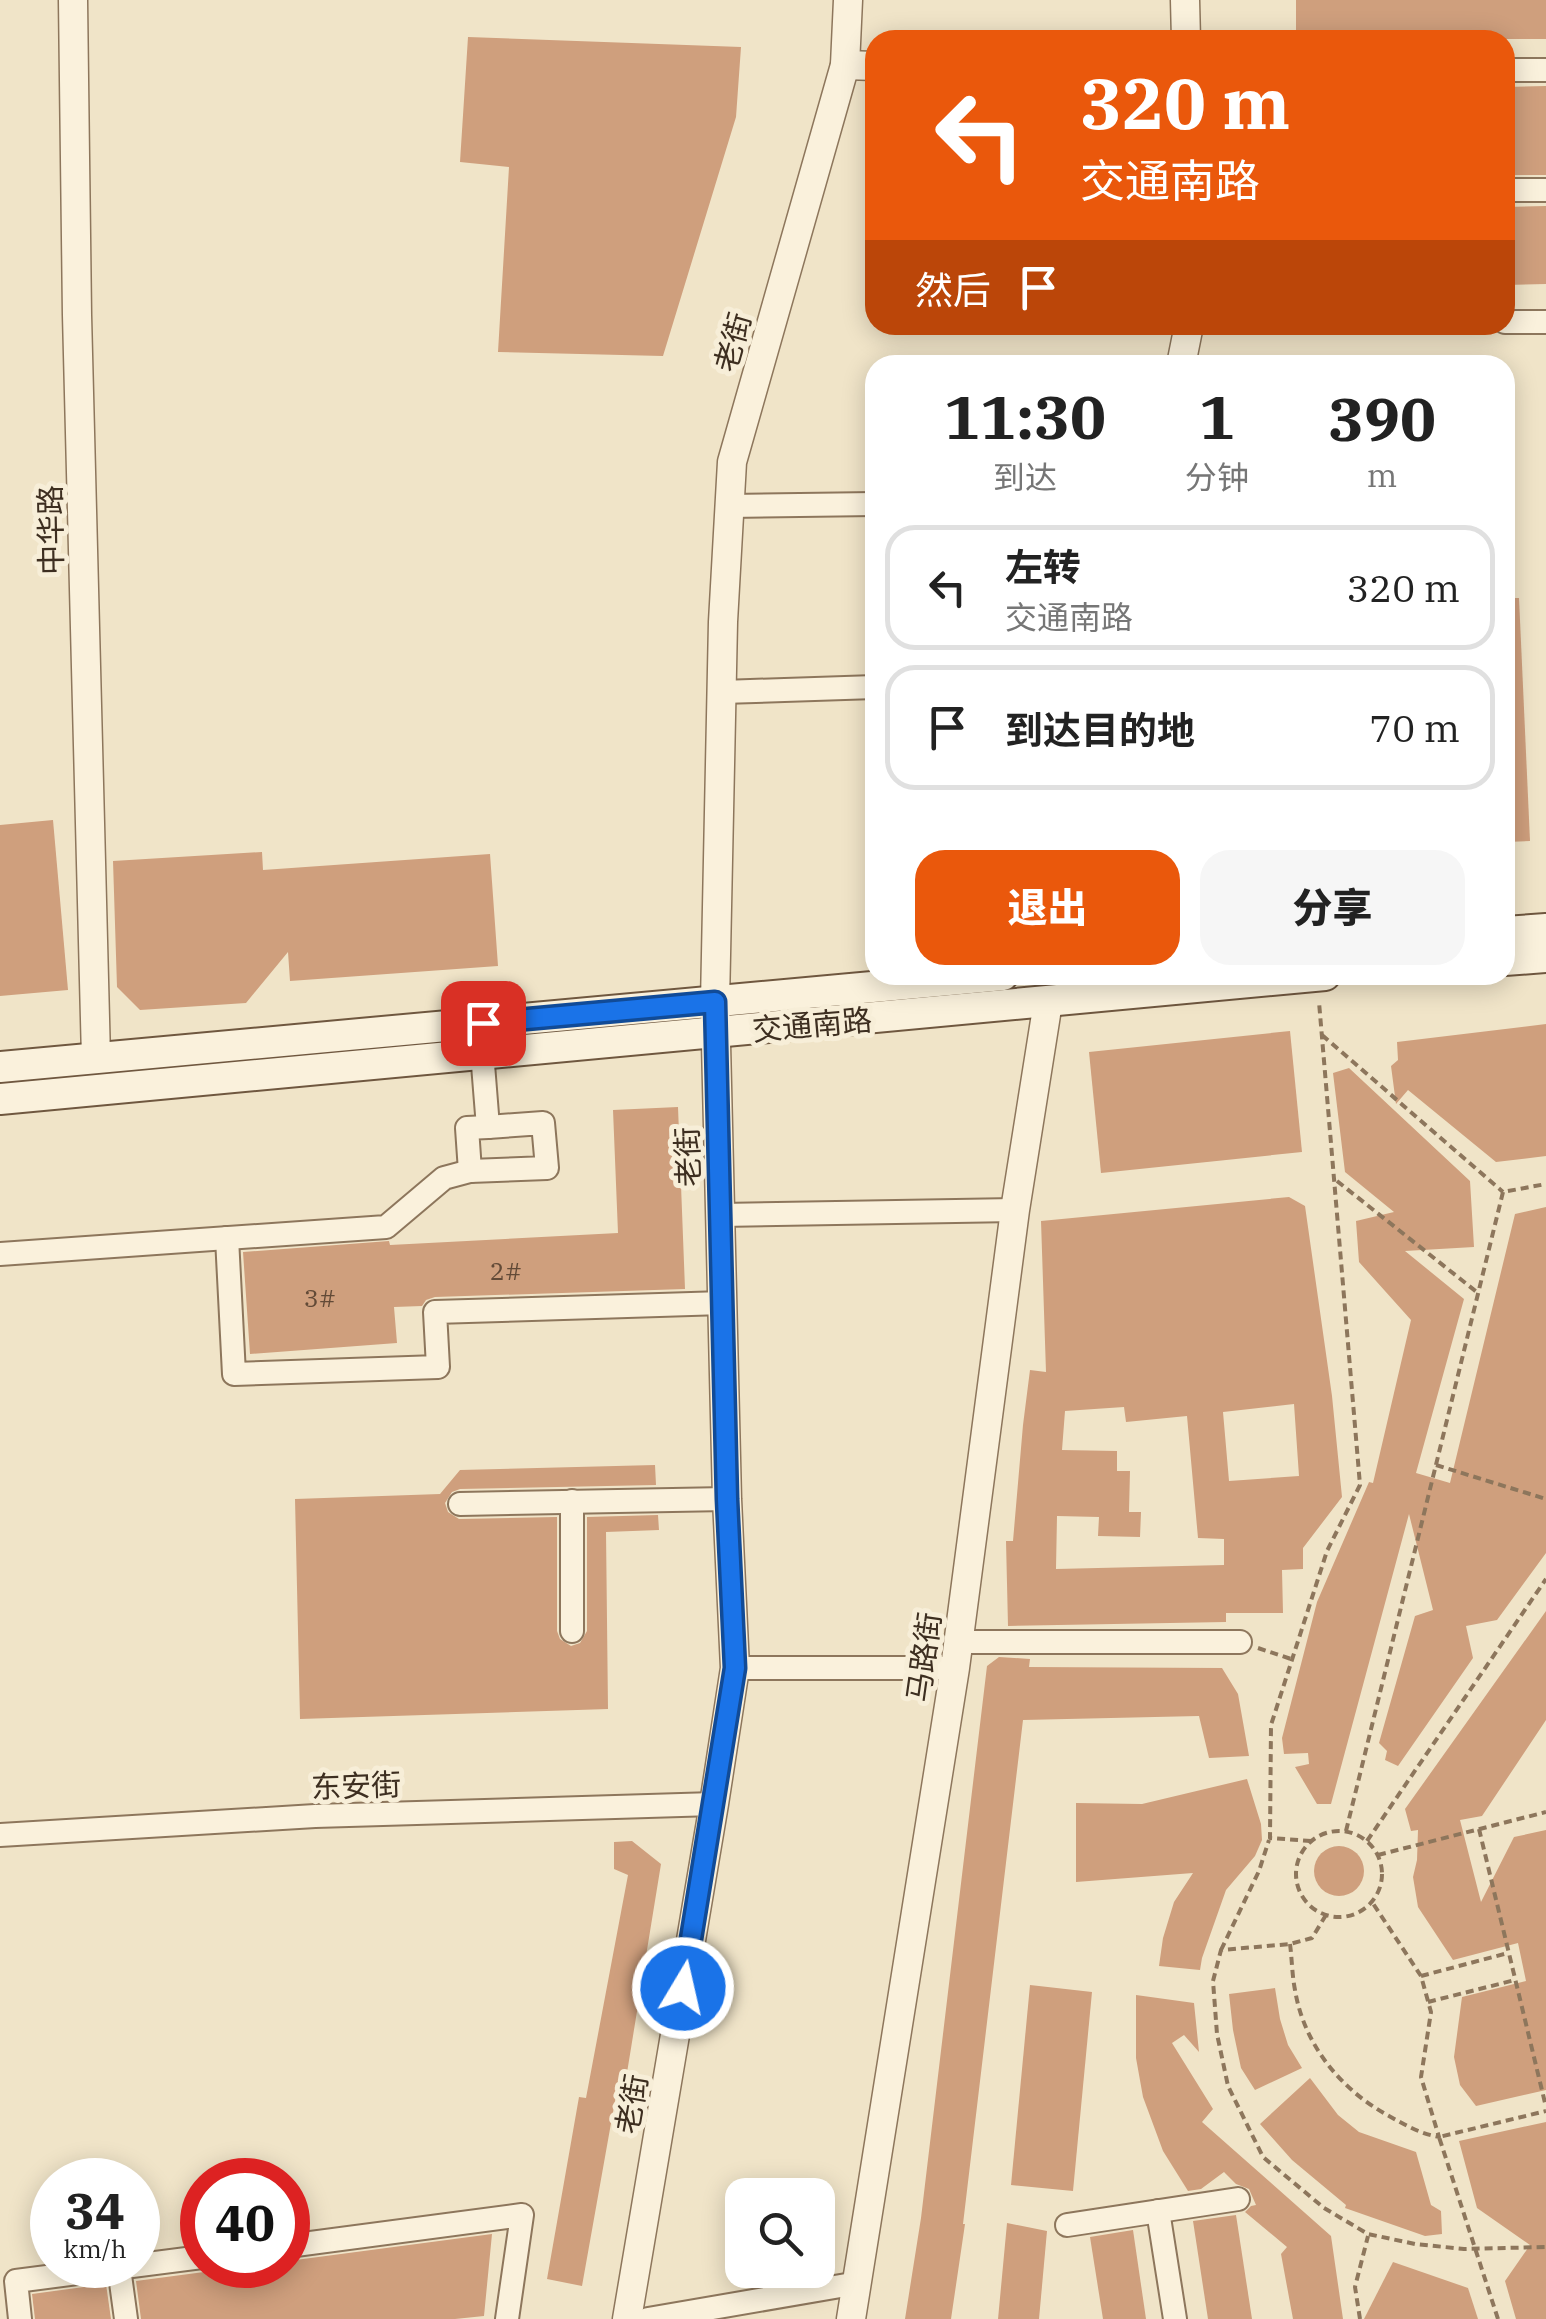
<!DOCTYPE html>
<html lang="zh">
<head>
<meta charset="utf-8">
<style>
  body { margin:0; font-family:"IBM Plex Serif","Noto Sans SC",serif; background:#f6f6f6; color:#222; height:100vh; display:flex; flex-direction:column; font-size:38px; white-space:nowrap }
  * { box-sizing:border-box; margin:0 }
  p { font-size:32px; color:#767676 }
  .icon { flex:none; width:55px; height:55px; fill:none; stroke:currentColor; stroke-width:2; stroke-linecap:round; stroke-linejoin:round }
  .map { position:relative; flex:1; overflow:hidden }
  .panel { position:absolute; left:865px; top:355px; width:650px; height:630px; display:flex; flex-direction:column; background:#fff; border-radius:30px; box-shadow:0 5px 25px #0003 }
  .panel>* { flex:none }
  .top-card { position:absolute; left:865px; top:30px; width:650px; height:305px; border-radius:30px; box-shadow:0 5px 25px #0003; background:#ea580c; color:#fff; overflow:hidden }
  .tools { position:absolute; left:725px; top:2178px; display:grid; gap:20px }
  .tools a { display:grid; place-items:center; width:110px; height:110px; border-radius:20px; background:#fff; box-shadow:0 5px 25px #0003; font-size:50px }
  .speed { position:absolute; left:30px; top:2158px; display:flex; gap:20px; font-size:50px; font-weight:700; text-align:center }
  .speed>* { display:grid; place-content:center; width:130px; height:130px; border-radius:50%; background:#fff; box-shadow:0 5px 25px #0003; line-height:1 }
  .speed small { font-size:25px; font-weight:400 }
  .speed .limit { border:15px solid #d22; background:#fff; color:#111 }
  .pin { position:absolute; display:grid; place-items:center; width:85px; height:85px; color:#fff; margin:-42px; border-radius:20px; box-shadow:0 5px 15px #0006 }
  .me { position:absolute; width:110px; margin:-55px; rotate:9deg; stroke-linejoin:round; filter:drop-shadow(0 0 8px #0008) }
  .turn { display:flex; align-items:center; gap:35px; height:210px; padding:0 50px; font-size:45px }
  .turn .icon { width:130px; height:130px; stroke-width:2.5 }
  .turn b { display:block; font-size:70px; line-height:85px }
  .then { display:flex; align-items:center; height:95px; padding:0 50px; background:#0003; gap:20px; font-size:38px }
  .eta { display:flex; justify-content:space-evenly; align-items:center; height:170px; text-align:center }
  .eta b { font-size:60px; font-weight:800; line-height:70px }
  .action { display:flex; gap:20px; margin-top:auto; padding:20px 50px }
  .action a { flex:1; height:115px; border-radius:30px; background:#ea580c; color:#fff; font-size:40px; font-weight:800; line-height:115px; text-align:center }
  .action a+a { background:#f6f6f6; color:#222 }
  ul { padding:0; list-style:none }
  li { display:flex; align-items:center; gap:30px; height:125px; margin:0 20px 15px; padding:0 30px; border:5px solid #e0e0e0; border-radius:30px }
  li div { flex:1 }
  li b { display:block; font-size:38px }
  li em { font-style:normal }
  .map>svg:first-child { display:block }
</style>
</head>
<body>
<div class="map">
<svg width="1546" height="2319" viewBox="0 0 1546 2319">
  <rect width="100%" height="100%" fill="#f0e4c8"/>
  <g fill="#cf9f7d" fill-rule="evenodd">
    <polygon points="1296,0 1546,0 1546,39 1503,39 1503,36 1296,40"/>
    <polygon points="468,37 741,47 736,117 663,356 498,352 509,167 460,162"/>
    <polygon points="1546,86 1546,175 1505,175 1505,87"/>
    <polygon points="1546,206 1546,284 1505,285 1505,207"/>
    <polygon points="1505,598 1519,598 1530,841 1505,842"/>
    <polygon points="53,820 68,990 0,996 0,825"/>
    <polygon points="262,852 263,870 490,854 498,966 290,981 288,952 246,1003 140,1010 117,987 113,861"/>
    <polygon points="1546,1024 1546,1156 1496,1162 1408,1090 1396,1104 1391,1066 1398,1060 1397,1042"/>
    <polygon points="1290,1031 1302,1152 1101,1173 1089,1052"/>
    <polygon points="1349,1068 1470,1181 1474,1247 1405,1251 1464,1299 1416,1473 1450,1483 1515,1214 1546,1207 1546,1553 1497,1620 1466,1626 1473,1658 1398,1766 1385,1760 1387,1751 1379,1743 1415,1616 1433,1610 1409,1514 1331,1804 1317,1804 1295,1767 1309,1764 1308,1753 1284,1754 1282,1738 1317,1602 1369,1482 1373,1483 1411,1320 1359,1262 1356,1221 1394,1212 1345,1172 1333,1073"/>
    <polygon points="678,1107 685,1289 435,1297 426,1300 422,1306 394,1307 397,1343 250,1354 243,1252 389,1241 390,1245 618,1233 613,1110"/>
    <path d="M1289,1197L1305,1206L1332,1396L1342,1497L1303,1548V1569L1282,1570L1283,1613H1226V1622L1008,1626L1006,1541H1013L1023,1425L1030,1370L1046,1372L1041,1221ZM1294,1404L1299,1476L1229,1481L1223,1412ZM1124,1407L1126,1422L1187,1416L1198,1538L1224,1539V1565L1056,1569L1057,1516L1099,1517L1098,1536L1140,1537L1141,1512H1129L1130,1471H1117V1451L1062,1450L1065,1411Z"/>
    <polygon points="655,1465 656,1485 460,1489 452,1492 445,1503 448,1512 459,1519 557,1517 557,1631 560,1639 571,1646 580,1643 587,1631 587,1517 658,1515 659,1530 606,1532 608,1709 300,1719 295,1499 440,1494 460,1470"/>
    <polygon points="1546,1611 1546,1720 1482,1816 1460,1820 1481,1902 1514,1837 1546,1830 1546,2090 1476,2106 1460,2085 1454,2057 1462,1997 1526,1981 1518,1943 1453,1960 1418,1907 1413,1877 1417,1860 1418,1830 1411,1831 1405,1809"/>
    <polygon points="999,1657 1030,1659 1029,1667 1222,1668 1238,1694 1249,1756 1209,1758 1199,1716 1023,1720 963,2224 965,2224 951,2319 905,2319 921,2218 987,1666"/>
    <polygon points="1247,1779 1261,1824 1262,1840 1255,1856 1226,1890 1202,1958 1200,1970 1159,1966 1163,1938 1174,1902 1193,1873 1076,1882 1076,1803 1142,1804"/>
    <polygon points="632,1841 661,1864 625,2085 618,2084 582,2286 547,2279 579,2097 586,2098 628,1875 614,1869 614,1842"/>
    <circle cx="1339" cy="1871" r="25"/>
    <polygon points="1030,1985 1092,1992 1073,2191 1011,2185"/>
    <polygon points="1275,1988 1280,2019 1288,2045 1302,2068 1255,2090 1241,2068 1233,2030 1229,1994"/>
    <polygon points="1136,1995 1194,2003 1199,2052 1184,2035 1172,2043 1213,2109 1202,2122 1331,2236 1343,2319 1293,2319 1281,2254 1287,2247 1245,2212 1251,2206 1256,2205 1249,2189 1236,2184 1224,2172 1201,2189 1188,2191 1163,2151 1143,2097 1136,2058"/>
    <polygon points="1310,2078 1338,2115 1359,2132 1416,2152 1431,2205 1441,2211 1442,2234 1425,2236 1345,2208 1346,2205 1292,2160 1260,2124"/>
    <polygon points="1546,2122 1546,2319 1516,2319 1505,2281 1530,2245 1477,2208 1459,2141"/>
    <polygon points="1236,2215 1252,2319 1208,2319 1193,2221"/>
    <polygon points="1007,2223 1047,2231 1039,2319 998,2319"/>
    <polygon points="1133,2230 1146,2319 1103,2319 1090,2237"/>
    <polygon points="492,2234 484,2316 455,2319 141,2319 136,2281 204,2272 214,2266 288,2265 288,2261"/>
    <polygon points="1393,2262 1468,2288 1478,2319 1364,2319"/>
    <polygon points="106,2284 111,2319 35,2319 32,2294"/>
  </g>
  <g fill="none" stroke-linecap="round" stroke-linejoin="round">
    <defs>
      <g id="minor">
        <polyline points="1505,70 1546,70"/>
        <polyline points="1505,190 1546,190"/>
        <polyline points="1505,322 1546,322"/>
        <polyline points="729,506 875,504"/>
        <polyline points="722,692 875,687"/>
        <polyline points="470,1171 467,1128 488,1127"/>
        <polyline points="721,1215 1015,1210"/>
        <polyline points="227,1238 234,1374 438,1367 435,1312 723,1303"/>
        <polyline points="0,1254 386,1227 444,1178 470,1171 547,1168 543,1123 488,1127 482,1052"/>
        <polyline points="572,1501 572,1631"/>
        <polyline points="460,1504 727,1499"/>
        <polyline points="958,1642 1240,1642"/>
        <polyline points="735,1668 955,1668"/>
        <polyline points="0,1835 315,1816 714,1804"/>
        <polyline points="1158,2211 1175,2319"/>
        <polyline points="1067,2225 1238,2199"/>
        <polyline points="288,2246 522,2215 507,2319"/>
        <polyline points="119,2268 126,2319"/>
        <polyline points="20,2319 16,2281 202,2257"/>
        <polyline points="648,2319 858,2283"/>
      </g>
      <g id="tertiary">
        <polyline points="73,0 77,315 96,1058"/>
        <polyline points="1185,0 1186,40"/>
        <polyline points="845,65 875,66"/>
        <polyline points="1181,365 1189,325"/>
        <polyline points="627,2319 714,1804 735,1668 727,1499 715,1002 723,622 732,462 845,65 848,0"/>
        <polyline points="851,2319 955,1668 1015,1210 1048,1002"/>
      </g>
      <g id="secondary">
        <polyline points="1505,932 1546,929"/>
        <polyline points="1505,960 1546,957"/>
        <polyline points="0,1067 1003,975"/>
        <polyline points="0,1099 1325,975"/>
      </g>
    </defs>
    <use href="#minor" stroke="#8d765c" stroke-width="26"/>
    <use href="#tertiary" stroke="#8d765c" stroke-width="31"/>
    <use href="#secondary" stroke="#6f573f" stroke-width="34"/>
    <g stroke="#8d765c" stroke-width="4" stroke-dasharray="8 5" stroke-linecap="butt">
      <polyline points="1322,1035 1503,1192"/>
      <polyline points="1337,1181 1478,1293"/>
      <polyline points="1436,1465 1546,1499"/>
      <polyline points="1258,1648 1291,1659"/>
      <polyline points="1479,1829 1546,2107"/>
      <polyline points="1346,1831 1503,1192 1546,1184"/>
      <circle cx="1339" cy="1874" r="43"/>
      <polyline points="1311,1841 1270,1838 1271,1725 1327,1551 1360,1485 1319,1002"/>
      <polyline points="1367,1841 1546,1579"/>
      <polyline points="1378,1855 1546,1812"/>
      <polyline points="1326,1915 1312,1938 1290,1944 1221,1950 1213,1981 1217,2034 1228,2086 1263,2157 1324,2208 1368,2234 1415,2244 1464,2249 1546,2247"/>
      <path d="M1290,1944C1292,1959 1292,1975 1295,1990C1304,2045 1341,2090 1389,2116C1405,2125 1421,2134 1439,2137L1421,2077L1431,2012L1421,1976L1372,1902"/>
      <polyline points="1221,1950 1259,1871 1269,1840"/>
      <polyline points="1421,1976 1508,1953"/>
      <polyline points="1428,2002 1515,1980"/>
      <polyline points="1360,2319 1355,2287 1368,2236"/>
      <polyline points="1498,2319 1439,2137 1546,2111"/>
    </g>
    <use href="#minor" stroke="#faf1dc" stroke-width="22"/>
    <use href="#tertiary" stroke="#faf1dc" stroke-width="28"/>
    <use href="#secondary" stroke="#faf1dc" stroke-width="30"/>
  </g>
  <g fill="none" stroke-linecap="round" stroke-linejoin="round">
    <defs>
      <polyline id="route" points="483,1023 715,1002 727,1499 735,1668 683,1988"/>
    </defs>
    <use href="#route" stroke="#114b97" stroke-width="25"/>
    <use href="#route" stroke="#1a73e8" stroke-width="18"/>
  </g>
  <g text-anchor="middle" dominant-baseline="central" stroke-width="10" stroke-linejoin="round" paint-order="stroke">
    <g font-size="25" fill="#624a37">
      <text x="506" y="1270">2#</text>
      <text x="320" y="1297">3#</text>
    </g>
    <g font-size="30" fill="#3d2e20" stroke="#f7eed8">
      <text transform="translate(732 342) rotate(-74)">老街</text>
      <text transform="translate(50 530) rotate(-91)">中华路</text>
      <text transform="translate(812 1024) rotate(-5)">交通南路</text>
      <text transform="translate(687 1157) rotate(-92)">老街</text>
      <text transform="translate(923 1657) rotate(-82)">马路街</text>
      <text transform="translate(356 1785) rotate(-2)">东安街</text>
      <text transform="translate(631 2104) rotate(-80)">老街</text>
    </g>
  </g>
</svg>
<div class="tools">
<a><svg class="icon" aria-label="search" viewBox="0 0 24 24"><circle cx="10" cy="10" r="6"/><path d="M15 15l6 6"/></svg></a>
</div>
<div class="speed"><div>34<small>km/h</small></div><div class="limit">40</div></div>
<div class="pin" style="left:483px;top:1023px;background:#d93025"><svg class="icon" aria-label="arrive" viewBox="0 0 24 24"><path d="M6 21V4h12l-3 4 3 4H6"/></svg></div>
<svg class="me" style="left:683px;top:1988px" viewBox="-20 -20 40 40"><circle r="17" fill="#1a73e8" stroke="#fff" stroke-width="3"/><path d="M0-11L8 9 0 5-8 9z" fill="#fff"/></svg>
<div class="top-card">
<div class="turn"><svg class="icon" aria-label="left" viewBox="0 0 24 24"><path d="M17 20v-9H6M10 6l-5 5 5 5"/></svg><div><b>320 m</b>交通南路</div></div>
<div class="then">然后<svg class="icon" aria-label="arrive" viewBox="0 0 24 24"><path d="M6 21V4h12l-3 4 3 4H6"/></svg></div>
</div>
<section class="panel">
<div class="eta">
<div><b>11:30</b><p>到达</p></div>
<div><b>1</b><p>分钟</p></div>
<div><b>390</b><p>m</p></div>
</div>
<ul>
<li><svg class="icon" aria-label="left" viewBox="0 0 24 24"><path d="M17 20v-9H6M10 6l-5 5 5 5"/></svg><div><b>左转</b><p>交通南路</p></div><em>320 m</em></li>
<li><svg class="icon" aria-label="arrive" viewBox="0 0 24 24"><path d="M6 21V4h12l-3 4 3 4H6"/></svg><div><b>到达目的地</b></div><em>70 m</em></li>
</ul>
<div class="action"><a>退出</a><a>分享</a></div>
</section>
</div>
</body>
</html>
